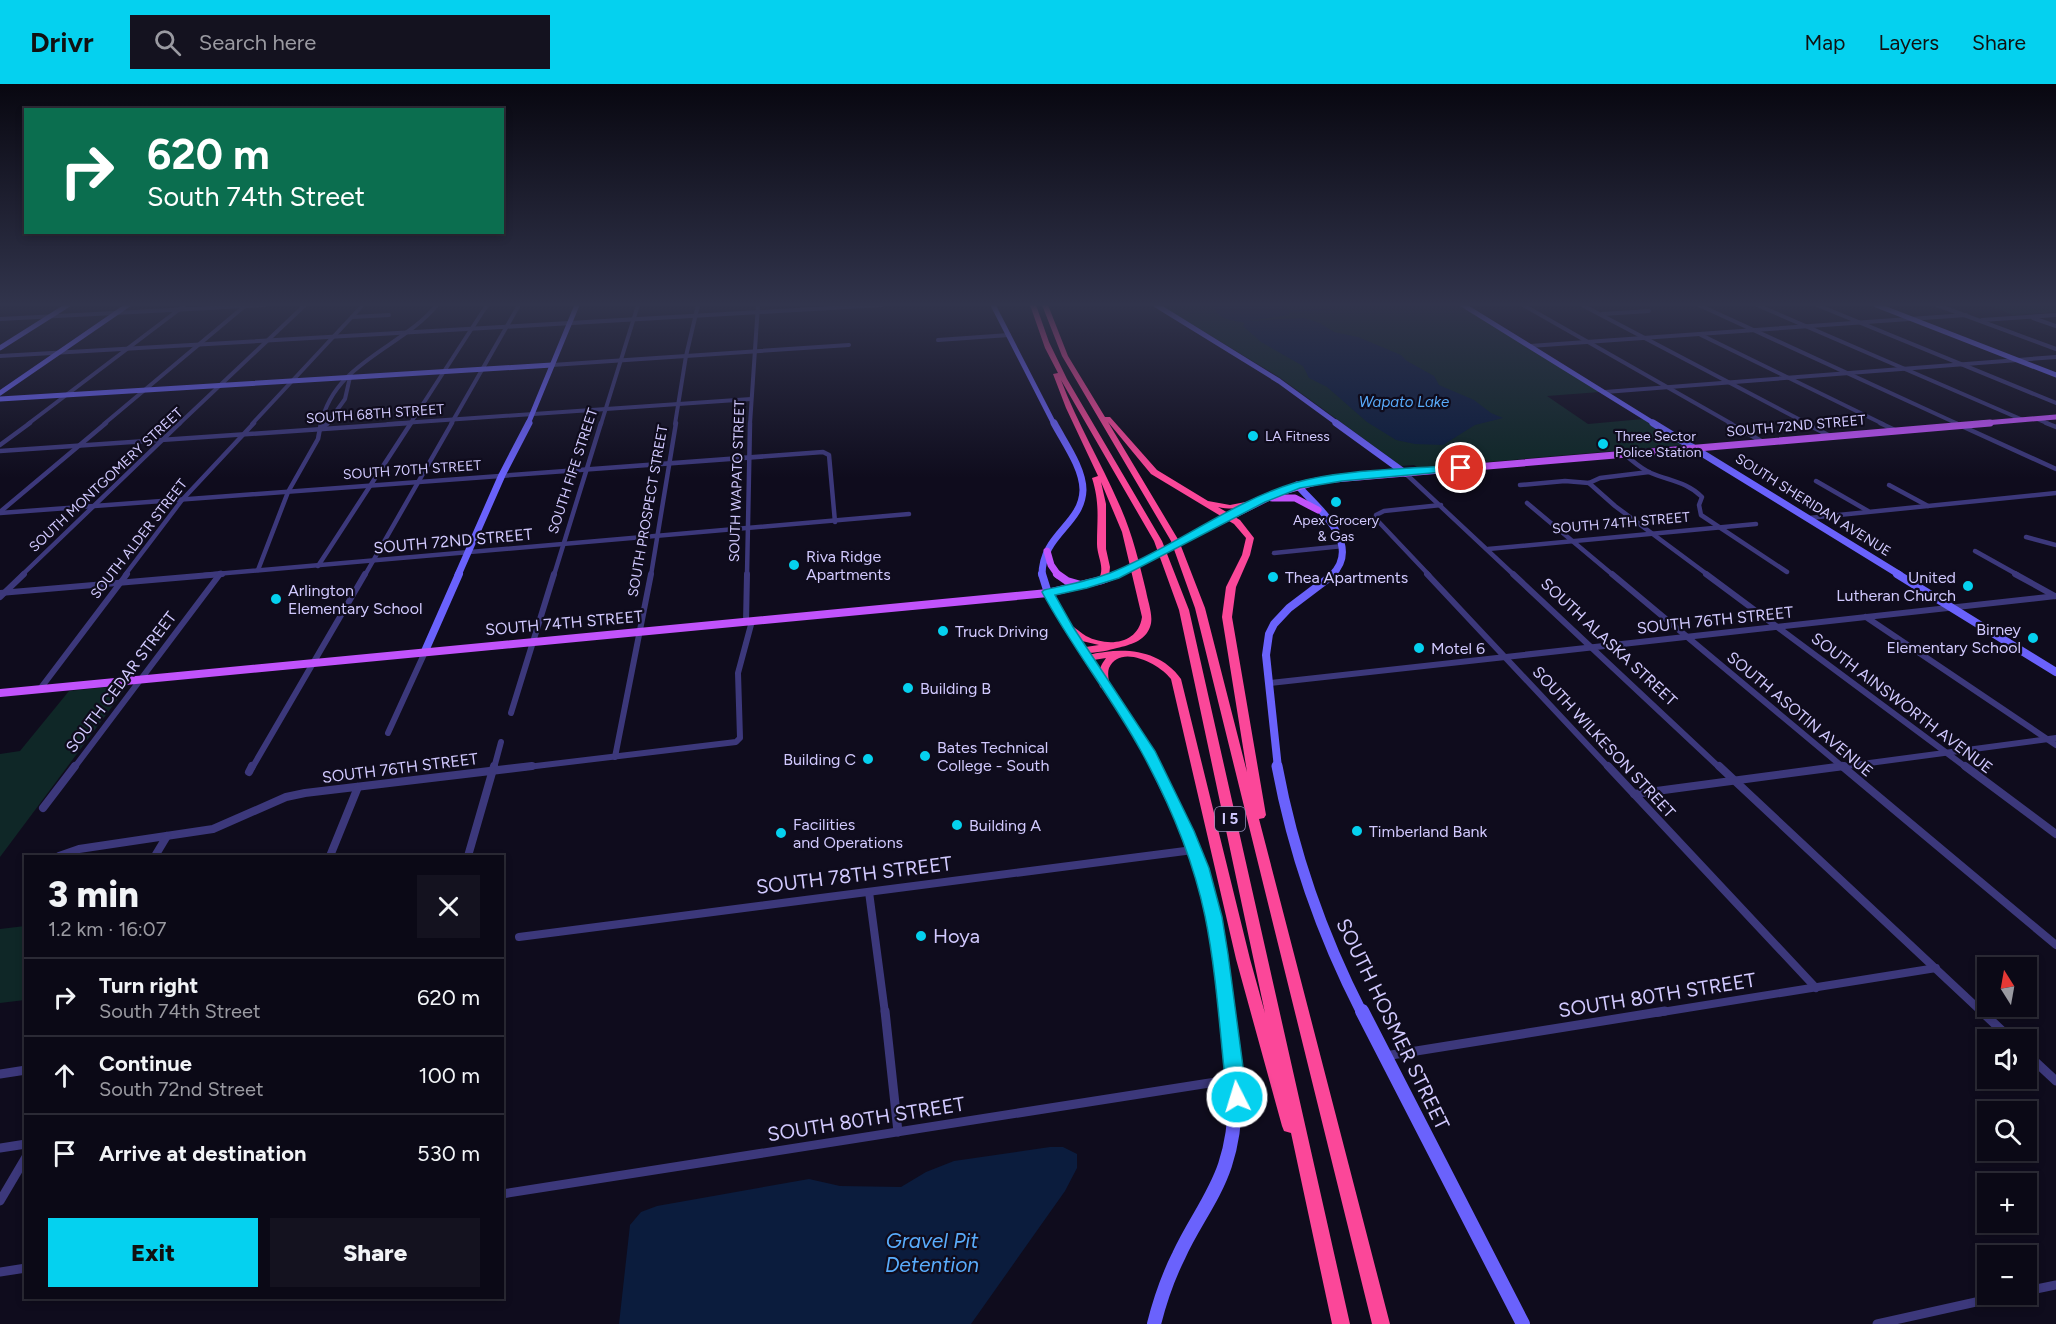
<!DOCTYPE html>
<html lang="en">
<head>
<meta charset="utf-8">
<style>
  body { margin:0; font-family:Figtree,sans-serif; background:#14121f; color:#f1f3f6; height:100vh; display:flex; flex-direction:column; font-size:22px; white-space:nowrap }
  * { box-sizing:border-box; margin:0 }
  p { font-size:20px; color:#9a9aa1 }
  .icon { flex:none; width:33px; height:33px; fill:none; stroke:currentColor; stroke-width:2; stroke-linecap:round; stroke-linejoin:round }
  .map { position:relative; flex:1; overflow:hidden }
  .panel { position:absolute; left:24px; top:771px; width:480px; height:444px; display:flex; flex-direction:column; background:#0b0916; border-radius:0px; box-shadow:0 3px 9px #0003,0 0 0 2px #2b2a35 }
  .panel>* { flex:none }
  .guide { position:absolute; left:24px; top:24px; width:480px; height:126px; border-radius:0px; box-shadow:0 3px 9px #0003,0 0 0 2px #2b2a35; background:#0b6e4f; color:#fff; overflow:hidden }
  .needle { width:39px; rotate:349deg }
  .fabs { position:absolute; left:1977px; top:873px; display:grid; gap:12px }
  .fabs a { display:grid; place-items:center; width:60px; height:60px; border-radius:0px; background:#0b0916; box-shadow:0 3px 9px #0003,0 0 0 2px #2b2a35; font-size:30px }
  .pin { position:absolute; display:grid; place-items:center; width:51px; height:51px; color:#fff; margin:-26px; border:3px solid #fff; border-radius:50%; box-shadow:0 2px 6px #0007 }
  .me { position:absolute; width:66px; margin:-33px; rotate:355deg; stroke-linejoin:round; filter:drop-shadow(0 0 4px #0008) }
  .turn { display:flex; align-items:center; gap:21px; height:126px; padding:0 24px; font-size:27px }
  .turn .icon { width:78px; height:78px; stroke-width:2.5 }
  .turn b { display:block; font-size:42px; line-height:51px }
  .round { display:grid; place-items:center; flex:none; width:63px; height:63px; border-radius:0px; background:#14121f }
  .head { display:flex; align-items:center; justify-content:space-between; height:102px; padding:0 24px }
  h1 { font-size:36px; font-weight:800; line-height:45px }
  .cta { display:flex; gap:12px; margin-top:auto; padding:12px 24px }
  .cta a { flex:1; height:69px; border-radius:0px; background:#05d1ef; color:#111; font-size:24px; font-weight:800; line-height:69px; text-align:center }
  .cta a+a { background:#14121f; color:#f1f3f6 }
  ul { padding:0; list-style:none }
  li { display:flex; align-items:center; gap:18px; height:78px; padding:0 24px; border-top:2px solid #2b2a35 }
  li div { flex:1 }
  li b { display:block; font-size:22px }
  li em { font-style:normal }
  header { display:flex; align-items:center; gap:36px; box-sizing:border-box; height:84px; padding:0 30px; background:#05d1ef; color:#111 }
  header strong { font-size:28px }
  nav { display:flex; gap:33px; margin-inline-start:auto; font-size:21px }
  .search { width:420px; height:54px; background:#14121f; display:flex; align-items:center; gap:15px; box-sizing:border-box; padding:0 21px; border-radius:0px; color:#9a9aa1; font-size:22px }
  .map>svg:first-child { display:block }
</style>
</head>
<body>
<header>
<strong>Drivr</strong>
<div class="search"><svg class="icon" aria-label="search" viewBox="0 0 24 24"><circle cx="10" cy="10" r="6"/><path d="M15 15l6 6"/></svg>Search here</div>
<nav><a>Map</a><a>Layers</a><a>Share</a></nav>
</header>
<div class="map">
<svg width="2056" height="1240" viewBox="0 0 2056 1240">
  <rect width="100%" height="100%" fill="#0f0c1d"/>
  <g fill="#0f2727">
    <polygon points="1160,221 1459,221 1600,308 1547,312 1588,340 1643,335 1683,361 1418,384 1414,381 1401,382 1279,293"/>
    <polygon points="1988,221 2047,221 2056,224 2056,228 2013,231"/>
    <polygon points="128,601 126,604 0,773 0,670 20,667 69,607"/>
    <polygon points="25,842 25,916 0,919 0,845"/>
  </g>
  <g fill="#0b1c3d">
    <path d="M1214,221H1279L1289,226V231L1248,237L1303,234L1320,239L1334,248L1358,253L1401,271L1407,277L1434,292L1439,301L1474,316L1491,329L1503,334L1475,341L1443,361L1415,360L1396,356L1367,338L1327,303L1309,294L1303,282L1261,258L1243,242L1245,239C1233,236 1216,236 1214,221Z"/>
    <polygon points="1050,1063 1063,1063 1077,1070 1077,1084 1065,1107 971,1240 619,1240 630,1141 641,1128 657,1122 809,1095 840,1102 901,1103 926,1088 954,1077"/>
  </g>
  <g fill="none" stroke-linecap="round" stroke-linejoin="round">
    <polyline stroke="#0b1c3d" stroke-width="1.5" points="1290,227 1330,225 1332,221"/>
    <g stroke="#3c387b" stroke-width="4">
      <polyline points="1523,221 1732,340"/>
      <polyline points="1582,221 1808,340"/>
      <polyline points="1699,221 1958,340"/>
      <polyline points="1757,221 2023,336"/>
      <polyline points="1817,221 2056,319"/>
      <polyline points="1937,221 2056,265"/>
      <polyline points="1602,230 1649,227"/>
      <polyline points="352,233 389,231"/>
      <polyline points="2033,234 2056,242"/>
      <polyline points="0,235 265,221"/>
      <polyline points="1982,236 2056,231"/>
      <polyline points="1699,250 1883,340"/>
      <polyline points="938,256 1009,251"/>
      <polyline points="1530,262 1966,231"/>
      <polyline points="0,272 882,221"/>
      <polyline points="552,281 849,261"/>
      <polyline points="1605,308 2056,273"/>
      <polyline points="2037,335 2049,340"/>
      <polyline points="28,340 185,221"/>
      <polyline points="104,340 246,221"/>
      <polyline points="179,340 305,221"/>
      <polyline points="252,340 363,221"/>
      <path d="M321,340C334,278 402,264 437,221"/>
      <polyline points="327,340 345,315 350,293"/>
      <polyline points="388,340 751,315"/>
      <polyline points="410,340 487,221"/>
      <polyline points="451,340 519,221"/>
      <polyline points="601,340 638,221"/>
      <polyline points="675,340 686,272 698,221"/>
      <polyline points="750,340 758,221"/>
    </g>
    <g stroke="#3c387b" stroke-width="4.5">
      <polyline points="1729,339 1763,358"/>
      <polyline points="1805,339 1830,352"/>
      <polyline points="1880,339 1897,347"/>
      <polyline points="1955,339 2056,385"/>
      <polyline points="2046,339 2056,343"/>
      <polyline points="321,345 328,339"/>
      <polyline points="0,361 30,339"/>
      <polyline points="0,367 410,339"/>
      <path d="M1624,370C1633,377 1641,385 1651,389C1670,397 1687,398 1702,413L1699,421L1701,431L1787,488"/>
      <polyline points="1405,389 1514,491"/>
      <polyline points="1816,397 1868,427"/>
      <polyline points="1589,399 1615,422 1708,491"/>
      <polyline points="1520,401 1565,397 1589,399 1600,394 1649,388"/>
      <polyline points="1889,401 1928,422"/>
      <polyline points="1527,419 1613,491"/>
      <polyline points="0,428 106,339"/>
      <polyline points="0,429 823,368 829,371 835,438"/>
      <polyline points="1809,434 2056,409"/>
      <polyline points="2026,453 2056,461"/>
      <polyline points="1488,465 1756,440"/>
      <polyline points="1975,467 2018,491"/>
      <polyline points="1274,469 1343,462"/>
      <polyline points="318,482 411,339"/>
      <polyline points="258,486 288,408 318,355 321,339"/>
      <polyline points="22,491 180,339"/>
      <polyline points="125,491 182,416 254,339"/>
      <polyline points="204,491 909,430"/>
      <polyline points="219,491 221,489"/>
      <polyline points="365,491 452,339"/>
      <polyline points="554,491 601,339"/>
      <polyline points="651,491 676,339"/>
      <polyline points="747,491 750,339"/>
      <polyline points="1429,491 1376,435 1376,431 1384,427 1441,421"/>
    </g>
    <g stroke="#3c387b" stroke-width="6">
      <polyline points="1427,490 1609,684"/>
      <polyline points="1513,490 1720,684"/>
      <polyline points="1612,490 1844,684"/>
      <polyline points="1706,490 1967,684"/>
      <polyline points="2015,490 2055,512"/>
      <polyline points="0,509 222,490"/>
      <polyline points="0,513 24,490"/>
      <polyline points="1866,533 2056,661"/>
      <polyline points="746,538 747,490"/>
      <polyline points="1270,599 2056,512"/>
      <polyline points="40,605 127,490"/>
      <polyline points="511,629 554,490"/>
      <polyline points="388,649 425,568"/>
      <polyline points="615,673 651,490"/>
      <polyline points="74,684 220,490"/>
      <polyline points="252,684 365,490"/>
      <polyline points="494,684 501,658"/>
      <polyline points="519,684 736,658 740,654 738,589 752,537"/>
      <polyline points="1832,684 2056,654"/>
    </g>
    <g stroke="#3c387b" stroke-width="8">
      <polyline points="1608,682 1816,904"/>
      <polyline points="1719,682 1983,929"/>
      <polyline points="1842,682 2056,861"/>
      <polyline points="1965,682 2056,750"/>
      <polyline points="249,688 252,682"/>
      <polyline points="1634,710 1844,682"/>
      <polyline points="43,724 75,682"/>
      <polyline points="59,772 79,765 213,745 286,713 305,709 532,682"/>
      <polyline points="155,772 167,752"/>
      <polyline points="330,772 358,703"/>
      <polyline points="468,772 494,682"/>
      <polyline points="869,808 885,929"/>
      <polyline points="519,853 1193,766"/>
      <polyline points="1656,929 1936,884"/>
    </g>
    <g stroke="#3c387b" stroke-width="9">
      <polyline points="885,927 898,1048"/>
      <polyline points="1981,927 2012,956"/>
      <polyline points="2026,969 2056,997"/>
      <polyline points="1385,972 1665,927"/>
      <polyline points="0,990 26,986"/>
      <polyline points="0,1064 26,1060"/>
      <polyline points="502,1110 1235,995"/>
      <polyline points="0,1117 26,1073"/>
      <polyline points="0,1188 26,1184"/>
      <polyline points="2026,1207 2056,1201"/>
      <polyline points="1877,1240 2012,1210"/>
    </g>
    <g stroke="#6a62fc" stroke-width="5">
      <polyline points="993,221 1054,340"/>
      <polyline points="1156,221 1279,297 1338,340"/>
      <polyline points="1463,221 1655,340"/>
      <polyline points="1876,221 2056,291"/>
      <polyline points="0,264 68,221"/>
      <polyline points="0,309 128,221"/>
      <polyline points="0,315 552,281"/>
      <polyline points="528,340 577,221"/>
    </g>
    <g stroke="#6a62fc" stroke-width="7">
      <polyline points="1336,339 1405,389"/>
      <polyline points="1653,339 1900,491"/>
      <path d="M1297,401C1317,423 1363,460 1332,491"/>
      <polyline points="458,491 502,391 529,339"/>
      <path d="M1042,491C1042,450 1082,441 1083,406C1083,384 1064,358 1054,339"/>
    </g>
    <g stroke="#6a62fc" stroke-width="8">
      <polyline points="1042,490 1048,509"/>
      <polyline points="1897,490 2056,588"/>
      <polyline points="425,567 459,490"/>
      <polyline points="1087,574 1148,667 1156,684"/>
      <polyline points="1278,684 1266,571 1269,550 1274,540 1289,524 1334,490"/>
    </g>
    <g stroke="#6a62fc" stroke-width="11">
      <path d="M1155,682C1171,715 1188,748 1200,784C1215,831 1220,880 1227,929"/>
      <path d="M1277,682C1293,768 1322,851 1362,929"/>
    </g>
    <g stroke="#6a62fc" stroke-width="14">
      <polyline points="1362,927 1523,1240"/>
      <path d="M1154,1240C1160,1216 1168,1193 1179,1171C1193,1140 1214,1114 1225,1081C1242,1029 1234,980 1226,927"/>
    </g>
    <polyline stroke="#c153fc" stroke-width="5" points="1973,340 2056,333"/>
    <g stroke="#c153fc" stroke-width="7">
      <polyline points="1272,414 1295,414 1318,426"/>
      <polyline points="1192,452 1277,409 1323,396 1990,339"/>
      <polyline points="1047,467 1051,481 1058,491"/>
      <polyline points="1114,491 1127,486"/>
    </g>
    <g stroke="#c153fc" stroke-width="8">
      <polyline points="1057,490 1067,497 1081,501"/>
      <polyline points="1048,509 1087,574"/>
      <polyline points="0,609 1048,509 1102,496 1118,490"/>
    </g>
    <g fill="#fb4799" fill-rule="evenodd">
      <path d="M1030,221H1036L1049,258L1067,295L1162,457L1189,526L1350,1240H1332L1291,1049L1284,1047L1282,1042L1236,875L1171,595C1160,580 1120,559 1109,584C1107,590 1109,597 1110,603L1105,606L1100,603C1098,590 1098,585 1106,574L1087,577L1082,574C1088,570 1097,569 1105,568C1134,564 1163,570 1181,595L1250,875L1265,929L1179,526L1154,457L1061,296C1077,339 1101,378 1119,420C1132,448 1139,478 1146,507C1148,518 1154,533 1150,543C1145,557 1130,561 1117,564C1106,567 1085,572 1077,566L1079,564L1099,561L1082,557L1062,543L1067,540L1070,541C1076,544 1081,549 1086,552C1107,563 1138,561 1142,533L1122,448L1101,398L1106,420V465L1110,483L1109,492L1105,498H1099L1098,496C1106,484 1097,473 1097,460C1097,434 1100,420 1092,394L1098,392L1066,324L1053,290L1058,289L1045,264Z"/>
      <path d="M1042,221H1048L1068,272L1105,333H1110L1157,386L1208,417L1230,421L1256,416L1260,418C1248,425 1231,426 1218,423L1240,436L1254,454L1250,471L1236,503L1232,533L1266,731L1264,734L1259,735L1390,1240H1372L1195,524L1171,457L1062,272ZM1108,338L1151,390L1234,440L1246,454L1242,471L1226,503L1222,533L1247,688L1205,524L1179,457Z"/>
    </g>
    <polyline stroke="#c153fc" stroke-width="7" points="1127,486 1192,452"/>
  </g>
  <linearGradient id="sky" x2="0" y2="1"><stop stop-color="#080710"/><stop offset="0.56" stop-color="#31344c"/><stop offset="1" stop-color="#31344c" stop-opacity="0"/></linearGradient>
  <rect width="2056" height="394" fill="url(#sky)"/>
  <path fill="#05d1ef" stroke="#03889b" stroke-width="1.5" d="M1461,381L1465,382V386L1342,397L1300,404L1265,418L1119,494L1087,504L1055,511L1073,543L1155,667L1194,747L1209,784L1222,833L1228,870L1247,1013L1244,1019L1237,1021L1230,1019L1227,1013C1220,953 1217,891 1205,832C1193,775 1169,718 1141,667C1111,612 1072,564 1042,508L1044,506C1066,501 1089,497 1110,489C1173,464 1229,419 1294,399C1341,385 1411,385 1461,381Z"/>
  <g fill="#05d1ef" stroke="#0f0c1d" stroke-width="2">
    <circle cx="1253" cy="352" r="6"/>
    <circle cx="1603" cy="360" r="6"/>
    <circle cx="1336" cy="418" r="6"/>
    <circle cx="794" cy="481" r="6"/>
    <circle cx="1273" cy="493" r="6"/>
    <circle cx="1968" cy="502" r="6"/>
    <circle cx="276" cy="515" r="6"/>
    <circle cx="943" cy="547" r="6"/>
    <circle cx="2033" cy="554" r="6"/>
    <circle cx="1419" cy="564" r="6"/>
    <circle cx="908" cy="604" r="6"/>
    <circle cx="925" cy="672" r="6"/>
    <circle cx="868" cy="675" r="6"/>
    <circle cx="957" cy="741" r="6"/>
    <circle cx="1357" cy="747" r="6"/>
    <circle cx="781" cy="749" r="6"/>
    <circle cx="921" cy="852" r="6"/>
  </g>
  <g text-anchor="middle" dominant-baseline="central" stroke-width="4.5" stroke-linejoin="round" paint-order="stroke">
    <g font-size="14" fill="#d1c9fe" stroke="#0f0c1d">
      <text transform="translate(375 330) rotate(-4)">SOUTH 68TH STREET</text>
      <text transform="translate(1796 342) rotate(-5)">SOUTH 72ND STREET</text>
      <text transform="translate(412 386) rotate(-4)">SOUTH 70TH STREET</text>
      <text transform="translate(573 387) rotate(-72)">SOUTH FIFE STREET</text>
      <text transform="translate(106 396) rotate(-43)">SOUTH MONTGOMERY STREET</text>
      <text transform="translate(737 397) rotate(-88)">SOUTH WAPATO STREET</text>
      <text transform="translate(1813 421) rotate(32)">SOUTH SHERIDAN AVENUE</text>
      <text transform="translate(648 427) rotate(-80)">SOUTH PROSPECT STREET</text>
      <text transform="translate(1621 439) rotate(-5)">SOUTH 74TH STREET</text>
      <text transform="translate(139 455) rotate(-52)">SOUTH ALDER STREET</text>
    </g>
    <g font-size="14" fill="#d1c9fe" stroke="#0f0c1d" text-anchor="start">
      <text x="1265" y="352">LA Fitness</text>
      <text x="1615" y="352">Three Sector<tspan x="1615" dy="16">Police Station</tspan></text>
      <text x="1336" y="436" text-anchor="middle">Apex Grocery<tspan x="1336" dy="16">&amp; Gas</tspan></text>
    </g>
    <g font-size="15" font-style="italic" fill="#59acfc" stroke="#0f0c1d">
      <text x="1404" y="318">Wapato Lake</text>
    </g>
    <rect fill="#0f0c1d" stroke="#9790ba" stroke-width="1.5" x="1215" y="723" width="30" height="24" rx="4.5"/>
    <g font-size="15" font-weight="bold" fill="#d1c9fe">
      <text x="1230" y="735">I 5</text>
    </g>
    <g font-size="16" fill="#d1c9fe" stroke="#0f0c1d">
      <text transform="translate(453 457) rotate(-5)">SOUTH 72ND STREET</text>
      <text transform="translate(1715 536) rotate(-6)">SOUTH 76TH STREET</text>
      <text transform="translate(564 539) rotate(-5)">SOUTH 74TH STREET</text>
      <text transform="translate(1609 558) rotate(43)">SOUTH ALASKA STREET</text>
      <text transform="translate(121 598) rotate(-53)">SOUTH CEDAR STREET</text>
      <text transform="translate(1902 619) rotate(37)">SOUTH AINSWORTH AVENUE</text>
      <text transform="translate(1800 630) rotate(40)">SOUTH ASOTIN AVENUE</text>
      <text transform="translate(1604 658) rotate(47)">SOUTH WILKESON STREET</text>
      <text transform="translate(400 684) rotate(-7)">SOUTH 76TH STREET</text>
    </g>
    <g font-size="16" fill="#d1c9fe" stroke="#0f0c1d" text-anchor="start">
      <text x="806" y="472">Riva Ridge<tspan x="806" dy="18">Apartments</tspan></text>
      <text x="1285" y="493">Thea Apartments</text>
      <text x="1956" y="493" text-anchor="end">United<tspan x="1956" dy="18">Lutheran Church</tspan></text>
      <text x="288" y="506">Arlington<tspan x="288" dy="18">Elementary School</tspan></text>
      <text x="2021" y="545" text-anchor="end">Birney<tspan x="2021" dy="18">Elementary School</tspan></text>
      <text x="955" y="547">Truck Driving</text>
      <text x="1431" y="564">Motel 6</text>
      <text x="920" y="604">Building B</text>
      <text x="937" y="663">Bates Technical<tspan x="937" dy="18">College - South</tspan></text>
      <text x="856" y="675" text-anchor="end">Building C</text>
      <text x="793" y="740">Facilities<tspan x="793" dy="18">and Operations</tspan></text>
      <text x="969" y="741">Building A</text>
      <text x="1369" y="747">Timberland Bank</text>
    </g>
    <g font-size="20" fill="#d1c9fe" stroke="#0f0c1d">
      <text transform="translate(854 791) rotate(-7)">SOUTH 78TH STREET</text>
      <text transform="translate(1657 911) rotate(-9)">SOUTH 80TH STREET</text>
      <text transform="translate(1393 940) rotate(64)">SOUTH HOSMER STREET</text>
      <text transform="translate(866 1035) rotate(-9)">SOUTH 80TH STREET</text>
    </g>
    <g font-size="20" fill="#d1c9fe" stroke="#0f0c1d" text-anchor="start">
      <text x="933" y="852">Hoya</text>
    </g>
    <g font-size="21" font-style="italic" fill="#59acfc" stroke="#0f0c1d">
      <text x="932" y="1156">Gravel Pit<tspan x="932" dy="24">Detention</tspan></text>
    </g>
  </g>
</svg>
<div class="fabs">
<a><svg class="needle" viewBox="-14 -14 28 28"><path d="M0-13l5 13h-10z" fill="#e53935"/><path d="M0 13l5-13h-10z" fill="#9a9aa1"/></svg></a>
<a><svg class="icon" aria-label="sound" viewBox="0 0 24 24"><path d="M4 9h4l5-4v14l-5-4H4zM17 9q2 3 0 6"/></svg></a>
<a><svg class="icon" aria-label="search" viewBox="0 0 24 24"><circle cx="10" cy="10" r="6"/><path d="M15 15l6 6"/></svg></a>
<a>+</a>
<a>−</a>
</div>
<div class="pin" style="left:1461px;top:384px;background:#d93025"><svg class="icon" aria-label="arrive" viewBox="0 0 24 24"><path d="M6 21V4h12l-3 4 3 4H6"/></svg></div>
<svg class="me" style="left:1237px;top:1013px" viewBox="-20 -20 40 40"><circle r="17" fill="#05d1ef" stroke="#fff" stroke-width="3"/><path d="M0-11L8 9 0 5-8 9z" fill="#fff"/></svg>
<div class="guide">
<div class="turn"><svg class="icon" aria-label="right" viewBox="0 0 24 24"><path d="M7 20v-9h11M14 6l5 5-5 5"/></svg><div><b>620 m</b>South 74th Street</div></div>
</div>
<section class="panel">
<div class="head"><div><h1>3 min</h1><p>1.2 km · 16:07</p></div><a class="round"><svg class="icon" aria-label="close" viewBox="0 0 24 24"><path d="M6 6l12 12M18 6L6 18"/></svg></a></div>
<ul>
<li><svg class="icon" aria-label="right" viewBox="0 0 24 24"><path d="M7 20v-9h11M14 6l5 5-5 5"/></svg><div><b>Turn right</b><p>South 74th Street</p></div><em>620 m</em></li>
<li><svg class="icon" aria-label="ahead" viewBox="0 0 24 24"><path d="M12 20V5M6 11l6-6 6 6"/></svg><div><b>Continue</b><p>South 72nd Street</p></div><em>100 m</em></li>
<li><svg class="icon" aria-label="arrive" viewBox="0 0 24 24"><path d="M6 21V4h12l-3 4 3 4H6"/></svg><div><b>Arrive at destination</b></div><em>530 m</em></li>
</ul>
<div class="cta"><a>Exit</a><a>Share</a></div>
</section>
</div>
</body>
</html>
